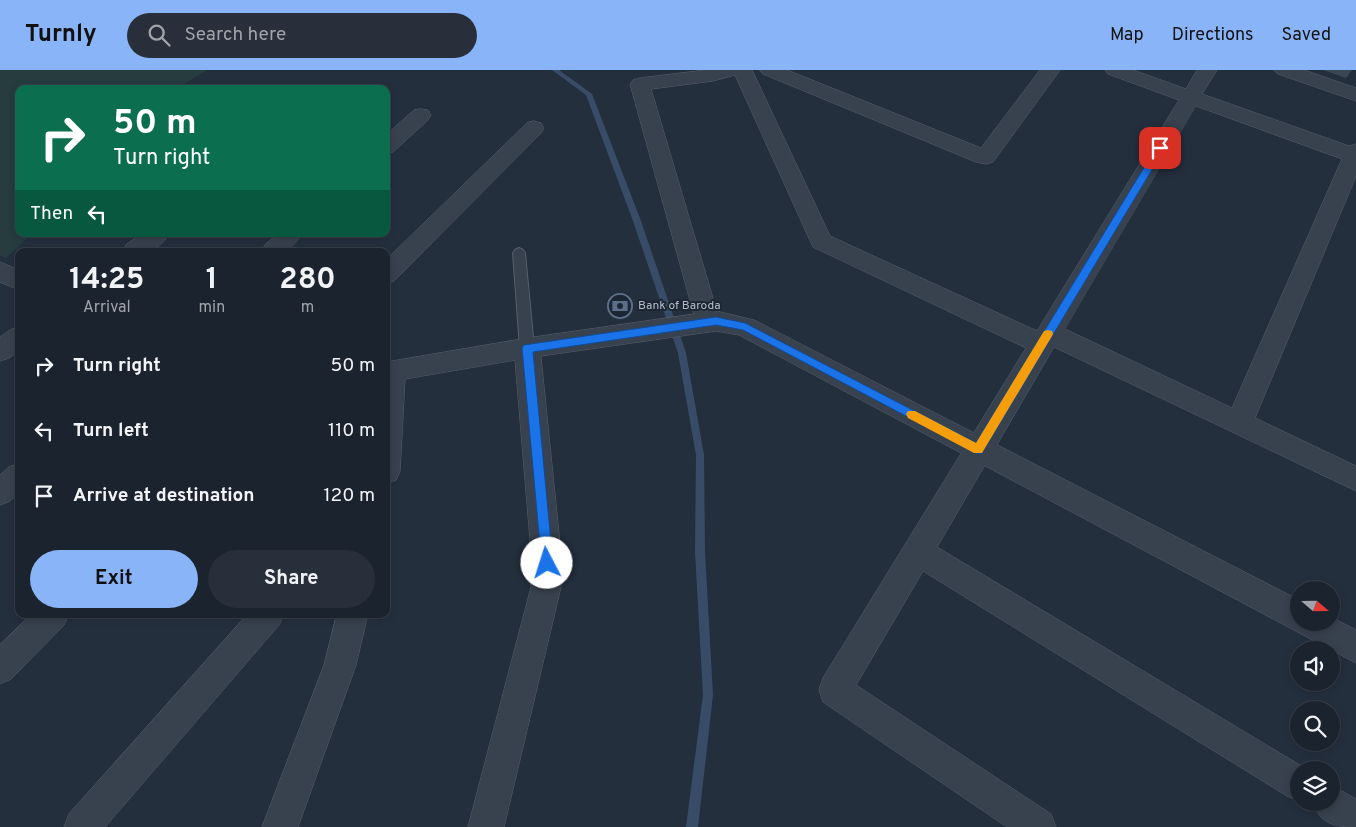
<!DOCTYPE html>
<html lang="en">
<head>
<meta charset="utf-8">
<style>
  body { margin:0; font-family:Overpass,sans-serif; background:#282f3a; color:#f1f3f6; height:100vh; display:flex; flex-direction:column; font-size:19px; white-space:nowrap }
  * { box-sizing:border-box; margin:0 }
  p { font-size:16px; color:#a0a4aa }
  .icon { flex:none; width:28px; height:28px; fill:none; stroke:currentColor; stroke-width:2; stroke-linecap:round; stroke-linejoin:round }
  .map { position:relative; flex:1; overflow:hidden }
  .sheet { position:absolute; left:15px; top:178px; width:375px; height:370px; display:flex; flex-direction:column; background:#1b232e; border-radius:10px; box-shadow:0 2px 8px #0003,0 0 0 1px #39404a }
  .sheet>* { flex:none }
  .hud { position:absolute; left:15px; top:15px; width:375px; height:152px; border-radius:10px; box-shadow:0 2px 8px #0003,0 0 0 1px #39404a; background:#0b6e4f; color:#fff; overflow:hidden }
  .needle { width:32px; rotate:110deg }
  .fabs { position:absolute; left:1290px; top:511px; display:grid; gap:10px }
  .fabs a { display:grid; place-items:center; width:50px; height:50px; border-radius:50%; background:#1b232e; box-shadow:0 2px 8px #0003,0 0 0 1px #39404a; font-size:25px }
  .pin { position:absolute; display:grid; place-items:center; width:42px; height:42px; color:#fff; margin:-21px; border-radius:10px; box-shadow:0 2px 8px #0006 }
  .me { position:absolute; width:55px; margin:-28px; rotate:355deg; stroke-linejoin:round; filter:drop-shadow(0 0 4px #0008) }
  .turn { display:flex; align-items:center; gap:18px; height:105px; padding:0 15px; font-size:22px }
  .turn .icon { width:65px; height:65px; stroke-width:2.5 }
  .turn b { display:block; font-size:35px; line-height:42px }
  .then { display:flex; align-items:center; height:48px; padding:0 15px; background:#0003; gap:10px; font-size:19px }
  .eta { display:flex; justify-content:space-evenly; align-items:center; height:85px; text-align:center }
  .eta b { font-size:30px; font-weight:700; line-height:35px }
  .button { display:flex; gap:10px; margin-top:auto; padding:10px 15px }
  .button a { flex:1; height:58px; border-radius:30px; background:#8ab4f8; color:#111; font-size:20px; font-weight:700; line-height:58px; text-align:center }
  .button a+a { background:#282f3a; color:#f1f3f6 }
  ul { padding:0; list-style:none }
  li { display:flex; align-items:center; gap:15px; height:65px; padding:0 15px }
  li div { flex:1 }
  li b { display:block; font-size:19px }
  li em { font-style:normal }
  header { display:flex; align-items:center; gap:30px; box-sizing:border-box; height:70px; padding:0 25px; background:#8ab4f8; color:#111 }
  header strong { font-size:24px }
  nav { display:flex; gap:28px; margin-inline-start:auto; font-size:18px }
  .search { width:350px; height:45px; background:#282f3a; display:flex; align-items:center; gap:12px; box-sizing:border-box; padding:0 18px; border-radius:28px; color:#a0a4aa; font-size:19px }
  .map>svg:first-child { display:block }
</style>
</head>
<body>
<header>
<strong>Turnly</strong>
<div class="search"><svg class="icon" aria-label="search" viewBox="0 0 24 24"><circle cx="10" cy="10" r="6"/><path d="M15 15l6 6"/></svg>Search here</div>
<nav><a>Map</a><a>Directions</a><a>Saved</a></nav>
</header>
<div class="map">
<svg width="1356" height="757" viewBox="0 0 1356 757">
  <rect width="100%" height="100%" fill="#242f3e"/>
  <polygon fill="#263c3f" points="0,0 207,0 176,19 19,19 19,164 32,164 6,188 0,185"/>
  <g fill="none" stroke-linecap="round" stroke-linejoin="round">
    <polygon fill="#394c67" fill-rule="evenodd" points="552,0 559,0 592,24 641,151 686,283 704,385 705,482 713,625 698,757 686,757 703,625 695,482 696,385 678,283 633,151 586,25"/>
    <defs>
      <polygon id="service" points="519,178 523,180 525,183 534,278 532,282 527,283 522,282 520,278 513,183 515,180"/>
      <g id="minor">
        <path d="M706,0H752L830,166L1037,261L1179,30L1108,4L1105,0H1133L1186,19L1197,0H1217L1202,24L1349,76L1356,74V106L1255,348L1356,396V421L1054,277L937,477L1308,700H1299V731L1287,726L923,501L856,615L1051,744L1056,757H1007L823,632L819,620L823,608L1026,278L813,177L735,5L713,11L651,19L720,252L717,259L708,262L699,259L696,252L630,14L633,10L640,8ZM1196,36L1342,89L1232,338L1065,259Z"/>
        <polygon points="760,0 787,0 981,78 1040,0 1060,0 993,92 986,94 976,92 763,4"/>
        <polygon points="1275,0 1304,0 1356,18 1356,31 1278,4"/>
        <polygon points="421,39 428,40 431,45 428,50 393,82 386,84 386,65 414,40"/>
        <polygon points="534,51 541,53 544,58 541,63 394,211 386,214 386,190 527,53"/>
        <path d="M142,164H169C159,183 142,181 123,181L126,175Z"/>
        <polygon points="278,164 303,164 287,181 262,181 265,175"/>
        <polygon points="19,257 19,281 9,288 0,291 0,267 10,260"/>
        <polygon points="527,268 536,271 540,278 562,493 561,517 504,757 468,757 531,517 532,493 514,278 518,271"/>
        <polygon points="19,394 19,423 10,431 0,435 0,405 9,397"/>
        <polygon points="32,544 69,544 64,555 11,609 0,614 0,575"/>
        <polygon points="248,544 284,544 279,555 105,757 64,757 69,744"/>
        <path d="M1331,715L1356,729V757C1334,757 1321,754 1312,732H1331Z"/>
      </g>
      <g id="tertiary">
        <polygon points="0,192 19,200 19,220 0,212"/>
        <polygon points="716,241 754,250 1299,530 1299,552 1331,552 1331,547 1356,560 1356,593 739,265 716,261 527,288 405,309 400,401 396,410 386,413 386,292 527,268"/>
        <polygon points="337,544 368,544 356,595 298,757 262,757 324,595"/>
      </g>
    </defs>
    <use href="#service" stroke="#565f6c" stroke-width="2"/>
    <use href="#minor" stroke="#565f6c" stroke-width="1"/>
    <use href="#tertiary" stroke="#565f6c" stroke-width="1"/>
    <use href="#service" fill="#38414e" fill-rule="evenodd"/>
    <use href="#minor" fill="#38414e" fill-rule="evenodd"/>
    <use href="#tertiary" fill="#38414e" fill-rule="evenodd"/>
  </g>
  <polygon fill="#3b4654" points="1323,0 1352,0 1346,8"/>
  <polygon fill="#1a73e8" stroke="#114b97" points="1160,75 1165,78 982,383 978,384 743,260 716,255 533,282 553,493 551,497 547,499 542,497 522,278 524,275 716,247 745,253 976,373 1156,78"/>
  <polygon fill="#f59e0b" points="1048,260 1052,261 1053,264 1052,266 982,383 974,383 908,348 906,344 908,341 915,341 976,373 1044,261"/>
  <defs>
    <symbol id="bank-ring" viewBox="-11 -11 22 22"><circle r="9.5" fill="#1d2633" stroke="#5c6f8a" stroke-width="1.5"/><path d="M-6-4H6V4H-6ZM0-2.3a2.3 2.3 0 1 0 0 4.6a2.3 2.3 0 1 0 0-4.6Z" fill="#5c6f8a"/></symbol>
  </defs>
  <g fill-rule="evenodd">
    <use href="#bank-ring" x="606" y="222" width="28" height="28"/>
  </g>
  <g text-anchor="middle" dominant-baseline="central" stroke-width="4" stroke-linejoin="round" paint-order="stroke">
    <g font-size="12" fill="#b4bcc9" stroke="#1d2633" text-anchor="start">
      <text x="638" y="236">Bank of Baroda</text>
    </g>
  </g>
</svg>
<div class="fabs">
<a><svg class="needle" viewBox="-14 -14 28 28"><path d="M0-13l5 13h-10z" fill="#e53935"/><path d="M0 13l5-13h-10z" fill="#a0a4aa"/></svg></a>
<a><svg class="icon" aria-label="sound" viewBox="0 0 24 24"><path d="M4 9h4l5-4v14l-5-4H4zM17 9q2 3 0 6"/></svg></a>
<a><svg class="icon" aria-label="search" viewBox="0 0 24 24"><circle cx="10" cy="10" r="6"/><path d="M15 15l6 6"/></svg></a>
<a><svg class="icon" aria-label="layers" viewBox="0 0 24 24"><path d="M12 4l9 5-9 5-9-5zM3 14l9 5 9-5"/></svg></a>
</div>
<div class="pin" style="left:1160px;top:78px;background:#d93025"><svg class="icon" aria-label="arrive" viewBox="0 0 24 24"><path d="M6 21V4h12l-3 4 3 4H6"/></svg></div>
<svg class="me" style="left:547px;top:493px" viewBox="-20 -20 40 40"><circle r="19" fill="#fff"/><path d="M0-13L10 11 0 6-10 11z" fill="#1a73e8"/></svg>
<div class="hud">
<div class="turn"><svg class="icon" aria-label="right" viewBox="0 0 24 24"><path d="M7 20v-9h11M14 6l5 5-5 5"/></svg><div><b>50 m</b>Turn right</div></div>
<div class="then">Then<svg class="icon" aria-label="left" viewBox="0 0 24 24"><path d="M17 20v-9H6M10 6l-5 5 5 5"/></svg></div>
</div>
<section class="sheet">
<div class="eta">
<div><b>14:25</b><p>Arrival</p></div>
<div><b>1</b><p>min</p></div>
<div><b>280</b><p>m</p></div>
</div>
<ul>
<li><svg class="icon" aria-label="right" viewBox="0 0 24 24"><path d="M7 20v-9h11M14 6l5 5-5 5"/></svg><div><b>Turn right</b></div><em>50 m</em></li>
<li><svg class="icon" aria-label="left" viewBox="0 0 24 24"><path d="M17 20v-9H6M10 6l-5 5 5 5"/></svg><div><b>Turn left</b></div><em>110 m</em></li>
<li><svg class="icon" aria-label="arrive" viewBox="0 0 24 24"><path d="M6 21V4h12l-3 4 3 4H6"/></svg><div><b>Arrive at destination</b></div><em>120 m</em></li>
</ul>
<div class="button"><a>Exit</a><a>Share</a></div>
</section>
</div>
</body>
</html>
